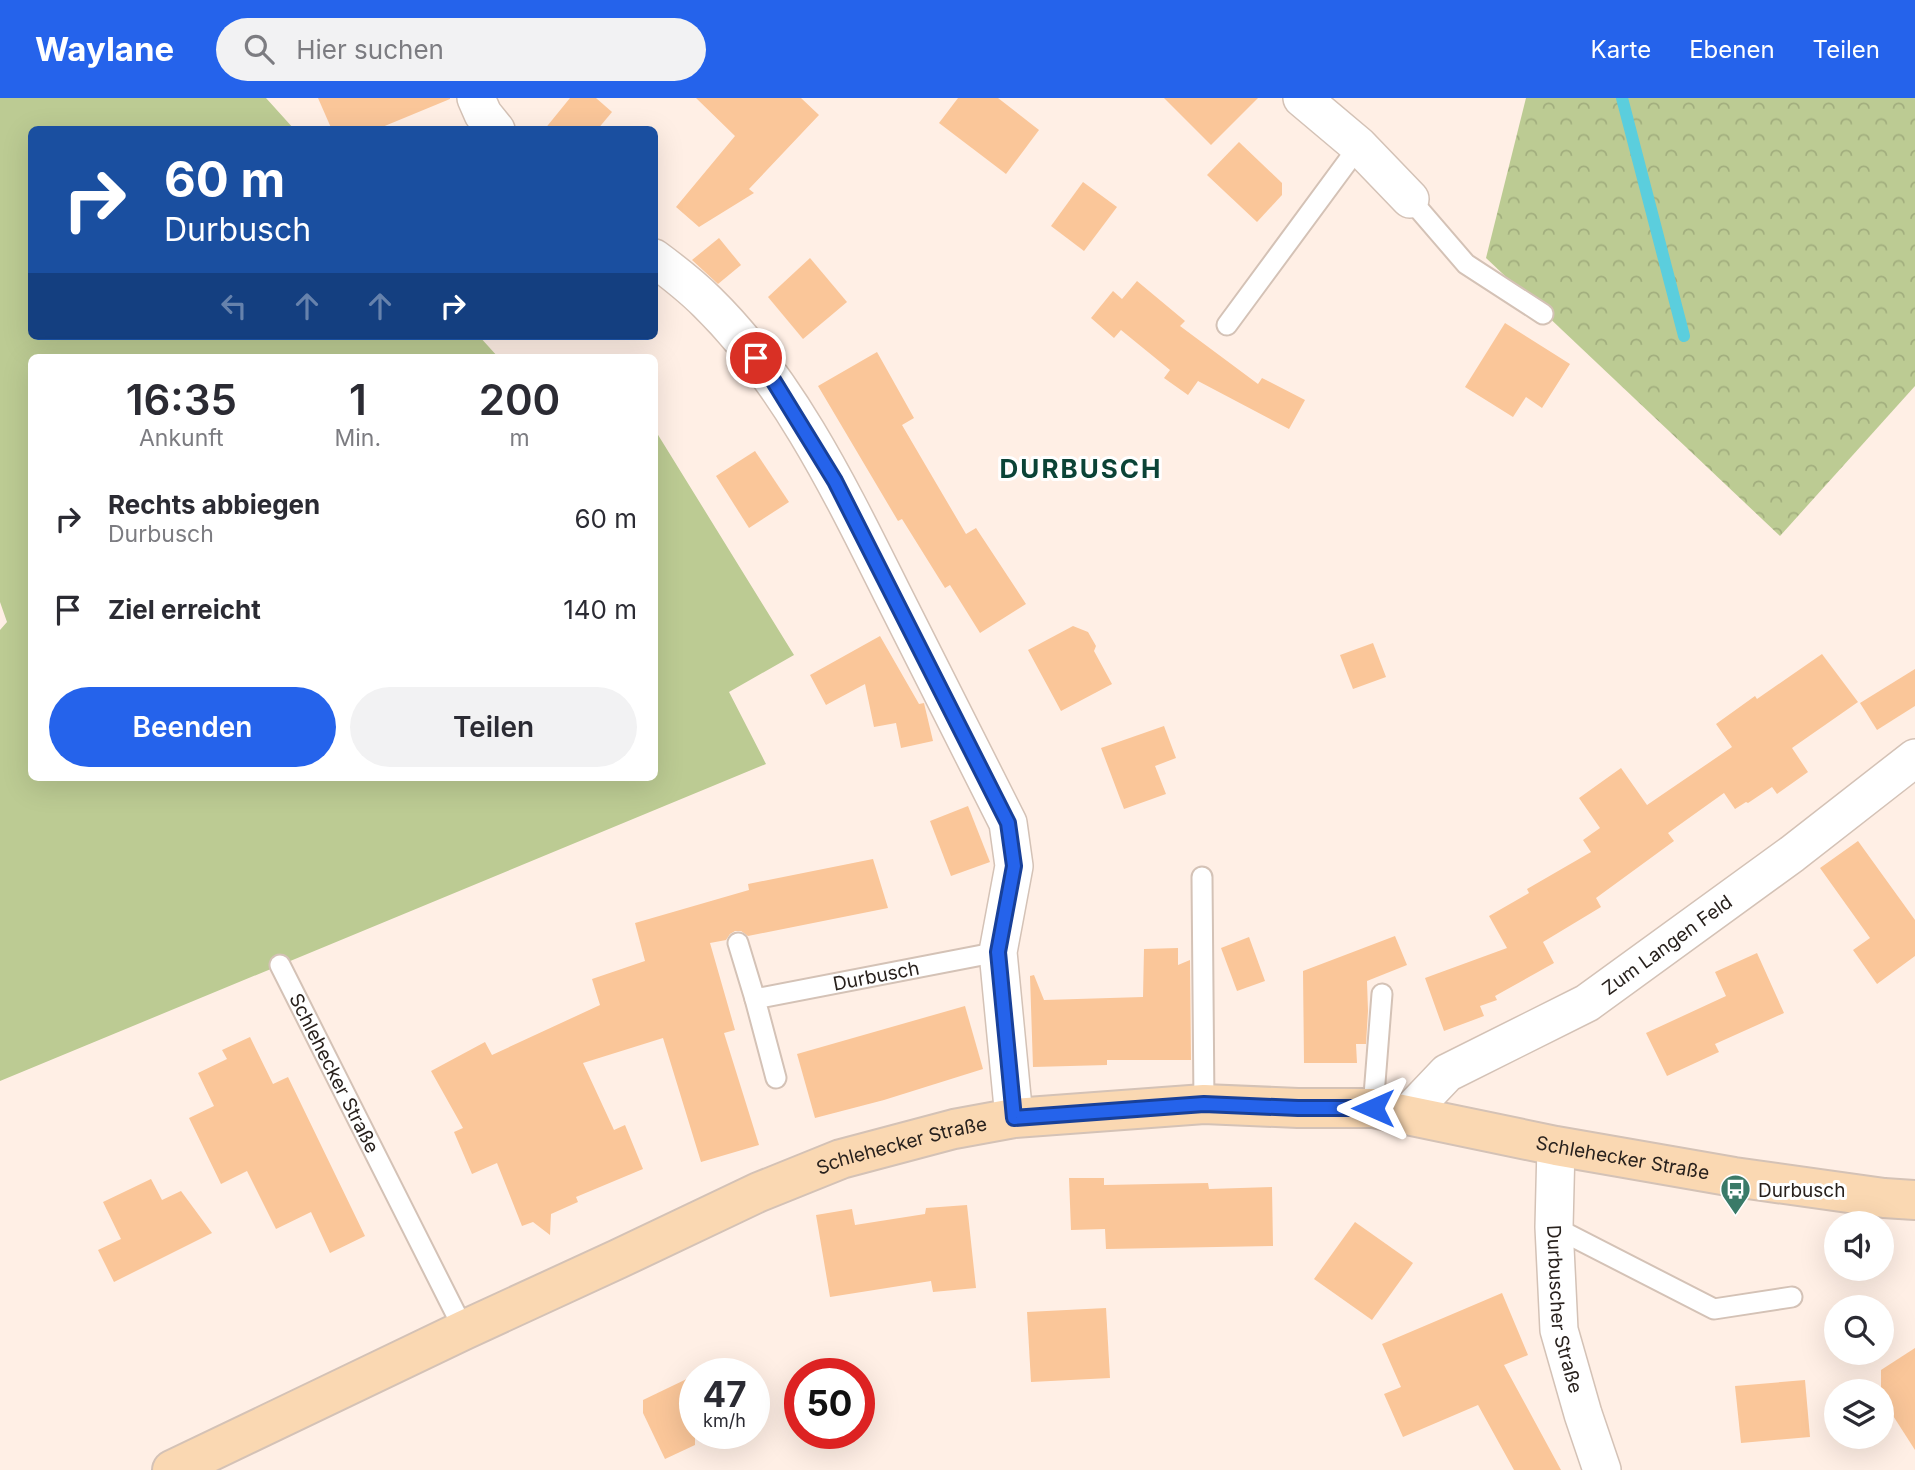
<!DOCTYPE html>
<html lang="de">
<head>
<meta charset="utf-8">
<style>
  body { margin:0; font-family:Inter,sans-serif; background:#f2f2f3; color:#2b2b33; height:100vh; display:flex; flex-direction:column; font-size:26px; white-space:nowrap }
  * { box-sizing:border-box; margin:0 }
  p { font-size:23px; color:#7c7c81 }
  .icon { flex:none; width:38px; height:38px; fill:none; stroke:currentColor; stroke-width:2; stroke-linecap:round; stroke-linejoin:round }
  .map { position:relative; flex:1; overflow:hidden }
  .side { position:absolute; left:28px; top:256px; width:630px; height:427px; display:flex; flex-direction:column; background:#fff; border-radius:10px; box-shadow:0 7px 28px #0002 }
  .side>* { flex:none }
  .guide { position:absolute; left:28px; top:28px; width:630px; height:214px; border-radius:10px; box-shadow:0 7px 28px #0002; background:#1a4fa0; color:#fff; overflow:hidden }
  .buttons { position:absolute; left:1824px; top:1113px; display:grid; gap:14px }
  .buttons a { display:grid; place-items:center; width:70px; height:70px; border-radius:50%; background:#fff; box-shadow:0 7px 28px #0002; font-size:35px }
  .speed { position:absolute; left:679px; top:1260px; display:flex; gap:14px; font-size:35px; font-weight:700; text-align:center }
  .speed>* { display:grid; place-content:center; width:91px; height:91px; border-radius:50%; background:#fff; box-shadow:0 7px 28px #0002; line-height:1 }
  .speed small { font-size:18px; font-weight:400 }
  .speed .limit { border:10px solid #d22; background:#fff; color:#111 }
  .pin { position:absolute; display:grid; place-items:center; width:60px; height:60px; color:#fff; margin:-30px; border:4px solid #fff; border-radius:50%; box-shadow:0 2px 7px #0007 }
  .me { position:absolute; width:77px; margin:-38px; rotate:270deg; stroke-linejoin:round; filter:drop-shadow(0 0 5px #0008) }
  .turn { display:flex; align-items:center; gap:24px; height:147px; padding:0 21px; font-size:32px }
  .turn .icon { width:91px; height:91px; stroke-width:2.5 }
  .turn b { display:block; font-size:49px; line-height:60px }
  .lanes { display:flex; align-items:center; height:66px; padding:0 21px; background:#0003; justify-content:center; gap:35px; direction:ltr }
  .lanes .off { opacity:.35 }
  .eta { display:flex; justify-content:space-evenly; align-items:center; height:119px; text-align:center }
  .eta b { font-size:42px; font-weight:600; line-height:49px }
  .button { display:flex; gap:14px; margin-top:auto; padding:14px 21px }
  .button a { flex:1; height:80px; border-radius:42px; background:#2563eb; color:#fff; font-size:28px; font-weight:600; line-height:80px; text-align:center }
  .button a+a { background:#f2f2f3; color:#2b2b33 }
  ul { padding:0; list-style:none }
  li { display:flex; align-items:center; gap:21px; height:91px; padding:0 21px }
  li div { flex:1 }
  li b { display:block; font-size:26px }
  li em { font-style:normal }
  header { display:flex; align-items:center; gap:42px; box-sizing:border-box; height:98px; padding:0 35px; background:#2563eb; color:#fff }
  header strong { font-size:33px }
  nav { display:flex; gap:38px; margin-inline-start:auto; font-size:24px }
  .search { width:490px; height:63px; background:#f2f2f3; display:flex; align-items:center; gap:18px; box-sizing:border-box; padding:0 24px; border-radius:38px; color:#7c7c81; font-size:26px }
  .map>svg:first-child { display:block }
</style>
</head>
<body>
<header>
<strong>Waylane</strong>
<div class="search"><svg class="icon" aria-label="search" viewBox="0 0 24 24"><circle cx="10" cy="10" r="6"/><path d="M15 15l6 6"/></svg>Hier suchen</div>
<nav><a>Karte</a><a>Ebenen</a><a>Teilen</a></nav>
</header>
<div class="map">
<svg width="1915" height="1372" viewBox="0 0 1915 1372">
  <defs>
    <pattern id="forest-crowns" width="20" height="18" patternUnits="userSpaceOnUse" patternTransform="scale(1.75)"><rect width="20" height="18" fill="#bccb93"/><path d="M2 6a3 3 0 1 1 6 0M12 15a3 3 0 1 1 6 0" fill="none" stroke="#a2ae7e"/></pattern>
  </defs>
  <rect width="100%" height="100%" fill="#ffefe5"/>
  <polygon fill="#bccb93" points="0,0 266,0 294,31 32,32 32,238 479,238 498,259 32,259 32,679 654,679 655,332 794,557 729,594 766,666 0,983 0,532 7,524 0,504"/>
  <polygon fill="url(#forest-crowns)" points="1526,0 1915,0 1915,288 1780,438 1486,160"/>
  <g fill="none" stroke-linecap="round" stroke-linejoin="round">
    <polyline stroke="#5bcedd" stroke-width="12" points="1622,0 1684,238"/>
  </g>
  <g fill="#fac699">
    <polygon points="318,0 450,0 450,1 375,32 332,32"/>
    <polygon points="570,0 596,0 612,14 597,32 544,32"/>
    <polygon points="696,0 801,0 819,17 749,91 754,95 699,129 676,109 735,38"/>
    <polygon points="958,0 998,0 1039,32 1006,76 939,25"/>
    <polygon points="1164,0 1258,0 1211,47"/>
    <polygon points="1239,44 1282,85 1282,97 1257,124 1207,77"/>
    <polygon points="1083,84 1117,109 1084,153 1051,128"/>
    <polygon points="719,140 741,167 718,186 692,162"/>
    <polygon points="810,160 847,204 803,241 768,199"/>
    <polygon points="1137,183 1185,223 1180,228 1258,286 1262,280 1305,302 1289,331 1198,283 1188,297 1164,280 1170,272 1121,232 1114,240 1091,220 1113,193 1122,201"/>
    <polygon points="1505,225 1570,266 1542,310 1526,299 1513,319 1465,289"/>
    <polygon points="877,254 914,320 902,327 926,368 966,436 976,430 1026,506 980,535 950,487 945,490 902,421 898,423 818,288"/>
    <polygon points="755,353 789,404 749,430 716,378"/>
    <polygon points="1073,528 1088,534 1096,548 1094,553 1112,586 1061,613 1028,552"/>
    <polygon points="880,538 919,606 924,605 933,643 901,650 896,625 874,629 865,586 826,607 810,577"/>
    <polygon points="1373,545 1386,579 1353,591 1340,557"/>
    <polygon points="1822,556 1858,604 1792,650 1808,674 1777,696 1772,689 1748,705 1746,704 1735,711 1724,695 1668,735 1674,743 1596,800 1601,809 1543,844 1554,865 1495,898 1497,902 1480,908 1484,918 1444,933 1425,880 1507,850 1489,818 1529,795 1527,791 1591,754 1583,742 1600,730 1579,700 1621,670 1647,707 1732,649 1716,626 1755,598 1757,601"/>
    <polygon points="1915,571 1915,608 1877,632 1860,605"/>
    <polygon points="1164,628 1176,660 1155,668 1166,696 1124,711 1101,650"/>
    <polygon points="968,708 990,764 951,778 930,723"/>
    <polygon points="1858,743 1915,822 1915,858 1877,886 1853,852 1870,840 1820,770"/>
    <polygon points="873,761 888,810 748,838 741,833 735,833 730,836 726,842 710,845 735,932 724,935 759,1047 701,1064 663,940 583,965 614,1032 625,1027 643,1071 576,1099 578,1104 551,1116 550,1137 533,1124 522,1128 497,1065 472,1076 454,1034 463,1030 431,973 485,944 492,957 600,907 592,881 645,863 635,825 749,792 748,786"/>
    <polygon points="1395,838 1407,867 1367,883 1368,913 1366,946 1356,946 1357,965 1304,965 1303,873"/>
    <polygon points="1249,839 1265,883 1237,893 1221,850"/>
    <polygon points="1178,850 1178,867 1190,862 1191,962 1107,962 1107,967 1033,969 1030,878 1034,877 1044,902 1143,899 1144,851"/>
    <polygon points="1757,855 1784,915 1715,946 1719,954 1667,978 1646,935 1726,898 1715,874"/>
    <polygon points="965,908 983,971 884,1002 815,1020 797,956"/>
    <polygon points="250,939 273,986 288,979 365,1138 330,1155 311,1114 276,1131 247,1073 221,1086 189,1020 214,1008 198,975 227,961 222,952"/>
    <polygon points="1069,1080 1104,1080 1104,1087 1208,1085 1209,1091 1272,1089 1273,1148 1106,1151 1105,1131 1071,1132"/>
    <polygon points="151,1081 162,1102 181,1093 212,1135 114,1184 98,1152 121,1141 103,1104"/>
    <polygon points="967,1107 976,1190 933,1194 931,1183 830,1199 816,1117 852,1111 855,1127 925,1116 926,1110"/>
    <polygon points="1355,1124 1413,1165 1372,1222 1314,1181"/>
    <polygon points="1502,1195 1528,1257 1504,1267 1561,1372 1514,1372 1478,1307 1403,1339 1384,1296 1401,1289 1382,1246"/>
    <polygon points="1106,1210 1110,1280 1031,1284 1027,1214"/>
    <polygon points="1915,1250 1915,1352 1881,1299 1881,1272"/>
    <polygon points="695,1277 695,1347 665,1361 643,1315 643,1302"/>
    <polygon points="1805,1282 1810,1339 1741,1345 1735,1288"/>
  </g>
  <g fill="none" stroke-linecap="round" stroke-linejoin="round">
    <defs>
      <g id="lane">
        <polyline points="1410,101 1466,166 1543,216"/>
        <polyline points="1227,227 1359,48"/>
        <polyline points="1202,779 1204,1006"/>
        <polyline points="738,845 755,901"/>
        <path id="s1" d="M280,867L464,1232"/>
        <path id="s2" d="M776,980L755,901L998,854"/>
        <polyline points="1373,1010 1382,896"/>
        <polyline points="1554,1129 1714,1211 1792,1199"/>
      </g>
      <g id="street">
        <polyline points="476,0 483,16 496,32"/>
        <polyline points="1302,0 1359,48 1410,101"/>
        <path d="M654,160C673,174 691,188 707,204C788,283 841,393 891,493C930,570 969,648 1008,725L1014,768L998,854L1014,1020"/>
        <path id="s3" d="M1408,1016L1447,975L1587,905L1792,756L1915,660"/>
        <path id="s4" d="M1556,1048L1554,1129L1559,1232L1583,1316L1602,1372"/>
      </g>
      <g id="secondary">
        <path id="s5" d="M172,1372L464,1232L618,1161L759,1094L841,1061L954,1031L1014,1020L1204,1006L1298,1010H1373L1556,1048L1734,1079L1884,1100L1915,1102"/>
      </g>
    </defs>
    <use href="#lane" stroke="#d4c2b6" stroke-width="23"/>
    <use href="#street" stroke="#d4c2b6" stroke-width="40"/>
    <use href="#secondary" stroke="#d4c2b6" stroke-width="42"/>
    <use href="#lane" stroke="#fff" stroke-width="19"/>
    <use href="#street" stroke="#fff" stroke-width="37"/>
    <use href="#secondary" stroke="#fad8b2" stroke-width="38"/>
  </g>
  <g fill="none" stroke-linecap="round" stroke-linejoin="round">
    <defs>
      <polyline id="route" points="756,260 773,282 835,383 1008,725 1014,768 998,854 1014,1020 1204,1006 1298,1010 1373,1010"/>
    </defs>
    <use href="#route" stroke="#184099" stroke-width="18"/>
    <use href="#route" stroke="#2563eb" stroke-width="12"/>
  </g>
  <defs>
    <symbol id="bus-pin" viewBox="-11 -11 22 30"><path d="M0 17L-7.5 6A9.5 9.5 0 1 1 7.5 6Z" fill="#3a7a68" stroke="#fff"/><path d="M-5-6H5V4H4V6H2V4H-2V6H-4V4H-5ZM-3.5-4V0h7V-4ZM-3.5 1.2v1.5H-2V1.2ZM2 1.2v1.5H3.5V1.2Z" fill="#fff"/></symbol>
  </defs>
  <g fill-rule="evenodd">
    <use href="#bus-pin" x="1718" y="1074" width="35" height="47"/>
  </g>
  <g text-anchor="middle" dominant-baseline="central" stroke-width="6" stroke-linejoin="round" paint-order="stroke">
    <g font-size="19" fill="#28211d" stroke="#fff">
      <text stroke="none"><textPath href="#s3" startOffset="312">Zum Langen Feld</textPath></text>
      <text stroke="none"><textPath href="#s2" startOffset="205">Durbusch</textPath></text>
      <text stroke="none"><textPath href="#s1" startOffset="121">Schlehecker Straße</textPath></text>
      <text stroke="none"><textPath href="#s5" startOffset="800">Schlehecker Straße</textPath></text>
      <text stroke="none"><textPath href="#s5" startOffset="1530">Schlehecker Straße</textPath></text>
      <text stroke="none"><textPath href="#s4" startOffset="164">Durbuscher Straße</textPath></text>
    </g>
    <g font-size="19" fill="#28211d" stroke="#fff" text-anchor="start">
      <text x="1758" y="1092">Durbusch</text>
    </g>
    <g font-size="26" font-weight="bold" letter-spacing="2" fill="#0b4336" stroke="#fff">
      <text x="1081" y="370">DURBUSCH</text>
    </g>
  </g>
</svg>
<div class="buttons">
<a><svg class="icon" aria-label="sound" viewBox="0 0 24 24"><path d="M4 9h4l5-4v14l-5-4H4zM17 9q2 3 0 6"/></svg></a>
<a><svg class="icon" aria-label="search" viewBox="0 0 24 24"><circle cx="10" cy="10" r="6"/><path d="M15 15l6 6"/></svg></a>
<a><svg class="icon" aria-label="layers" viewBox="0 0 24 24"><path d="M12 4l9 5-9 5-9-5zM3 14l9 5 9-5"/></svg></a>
</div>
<div class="speed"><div>47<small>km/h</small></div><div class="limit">50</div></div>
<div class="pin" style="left:756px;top:260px;background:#d93025"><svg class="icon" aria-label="arrive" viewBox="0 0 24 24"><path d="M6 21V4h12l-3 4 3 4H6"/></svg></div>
<svg class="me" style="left:1373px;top:1010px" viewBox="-20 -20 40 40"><path d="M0-17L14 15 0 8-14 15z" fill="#2563eb" stroke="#fff" stroke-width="4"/></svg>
<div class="guide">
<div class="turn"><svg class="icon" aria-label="right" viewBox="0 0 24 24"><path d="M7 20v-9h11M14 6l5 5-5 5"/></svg><div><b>60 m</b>Durbusch</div></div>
<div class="lanes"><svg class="icon off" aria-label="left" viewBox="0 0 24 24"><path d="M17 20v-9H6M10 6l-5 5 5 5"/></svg><svg class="icon off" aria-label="ahead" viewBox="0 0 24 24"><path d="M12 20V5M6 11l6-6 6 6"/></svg><svg class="icon off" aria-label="ahead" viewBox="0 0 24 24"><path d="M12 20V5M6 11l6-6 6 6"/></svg><svg class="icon" aria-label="right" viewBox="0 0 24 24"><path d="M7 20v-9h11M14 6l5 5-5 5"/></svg></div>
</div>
<section class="side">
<div class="eta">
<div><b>16:35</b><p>Ankunft</p></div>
<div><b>1</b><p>Min.</p></div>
<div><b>200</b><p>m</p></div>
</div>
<ul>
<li><svg class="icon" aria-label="right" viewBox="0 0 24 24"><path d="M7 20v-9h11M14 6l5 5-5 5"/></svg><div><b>Rechts abbiegen</b><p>Durbusch</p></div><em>60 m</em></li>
<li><svg class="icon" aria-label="arrive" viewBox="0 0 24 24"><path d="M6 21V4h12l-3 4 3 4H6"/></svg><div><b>Ziel erreicht</b></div><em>140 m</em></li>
</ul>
<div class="button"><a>Beenden</a><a>Teilen</a></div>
</section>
</div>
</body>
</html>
